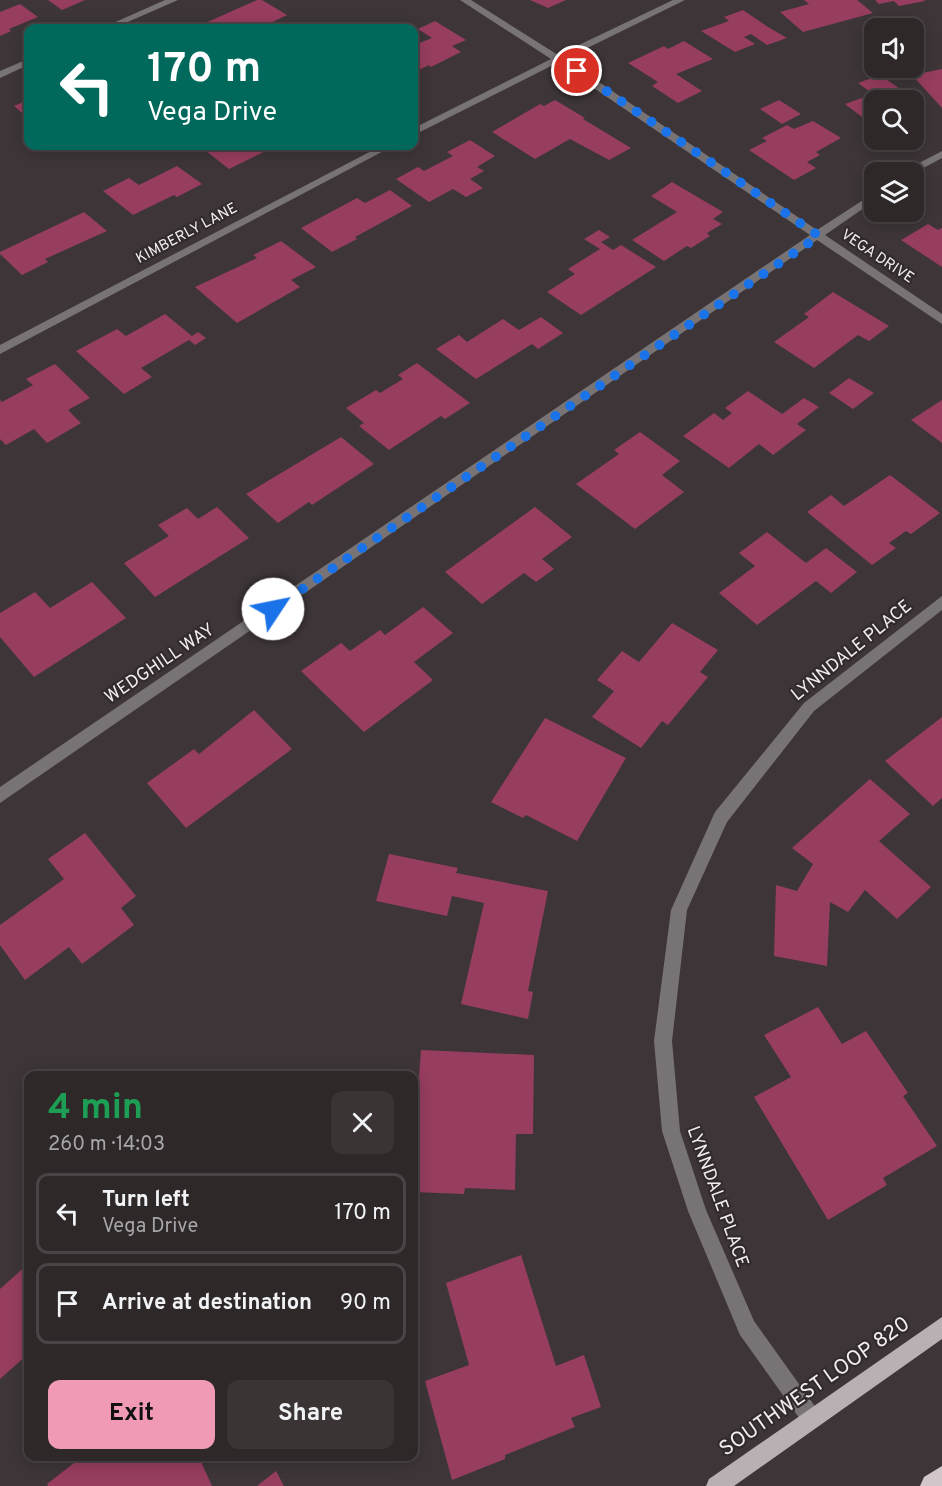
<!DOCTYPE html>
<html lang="en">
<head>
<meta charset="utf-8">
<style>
  body { margin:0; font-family:Overpass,sans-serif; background:#3a3435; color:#f1f3f6; height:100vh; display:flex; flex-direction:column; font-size:22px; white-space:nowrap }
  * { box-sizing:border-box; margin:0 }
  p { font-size:20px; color:#a7a6a8 }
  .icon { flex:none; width:33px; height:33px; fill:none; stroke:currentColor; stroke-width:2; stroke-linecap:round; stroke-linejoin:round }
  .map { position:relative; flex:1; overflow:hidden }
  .sheet { position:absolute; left:24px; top:1071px; width:394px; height:390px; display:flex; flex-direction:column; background:#2e2829; border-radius:12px; box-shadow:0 3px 15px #0003,0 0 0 2px #494446 }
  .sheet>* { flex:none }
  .banner { position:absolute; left:24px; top:24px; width:394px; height:126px; border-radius:12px; box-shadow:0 3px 15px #0003,0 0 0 2px #494446; background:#00695c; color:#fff; overflow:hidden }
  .buttons { position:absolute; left:864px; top:18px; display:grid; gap:12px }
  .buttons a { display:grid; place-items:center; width:60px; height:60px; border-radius:12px; background:#2e2829; box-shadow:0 3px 15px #0003,0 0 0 2px #494446; font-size:30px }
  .pin { position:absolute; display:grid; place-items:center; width:51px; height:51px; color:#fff; margin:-26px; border:3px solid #fff; border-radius:50%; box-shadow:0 2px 6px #0007 }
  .me { position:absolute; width:66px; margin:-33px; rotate:56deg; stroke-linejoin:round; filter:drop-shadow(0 0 4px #0008) }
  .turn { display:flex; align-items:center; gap:21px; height:126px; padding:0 24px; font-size:27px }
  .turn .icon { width:78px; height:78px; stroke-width:2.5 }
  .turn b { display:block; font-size:42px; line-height:51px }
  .round { display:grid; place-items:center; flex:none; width:63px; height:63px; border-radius:12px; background:#3a3435 }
  .summary { display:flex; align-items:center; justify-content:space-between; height:102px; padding:0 24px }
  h1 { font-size:36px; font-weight:700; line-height:45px; color:#1e9e55 }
  .primary-button { display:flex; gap:12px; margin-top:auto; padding:12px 24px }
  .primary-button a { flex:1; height:69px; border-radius:12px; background:#f09ab6; color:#111; font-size:24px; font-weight:700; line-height:69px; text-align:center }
  .primary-button a+a { background:#3a3435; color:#f1f3f6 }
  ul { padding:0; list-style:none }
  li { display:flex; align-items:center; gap:18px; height:81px; margin:0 12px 9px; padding:0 12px; border:3px solid #494446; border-radius:12px }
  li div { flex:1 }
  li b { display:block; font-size:22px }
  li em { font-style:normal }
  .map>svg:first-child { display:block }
</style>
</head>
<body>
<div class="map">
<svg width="942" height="1486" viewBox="0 0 942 1486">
  <rect width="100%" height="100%" fill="#3d3537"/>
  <g fill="#973d60">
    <polygon points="48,0 85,0 62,10"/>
    <polygon points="257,0 262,0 287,15 266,25 272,28 194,28"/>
    <polygon points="530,0 566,0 548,8"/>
    <polygon points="804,0 857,0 873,13 803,32 780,12 809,4"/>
    <polygon points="875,0 924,0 925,1 899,6 894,1 879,4"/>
    <polygon points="20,4 38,17 9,29 11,31 0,36 0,12"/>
    <polygon points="743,10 768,27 787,38 767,45 751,34 744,37 755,44 735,52 701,31 729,21 724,17"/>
    <polygon points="435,21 466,40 452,46 461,52 431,67 429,65 421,69 414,64 414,45 432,38 418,29"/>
    <polygon points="684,41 713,59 676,74 702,91 678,103 652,86 658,82 628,63 664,46 668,49"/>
    <polygon points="942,69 942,108 912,75"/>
    <polygon points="880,75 916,100 925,107 914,111 914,100 874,100 874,126 845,104 873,94 858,83"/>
    <polygon points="28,100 28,118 14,106"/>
    <polygon points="555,100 585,118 583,119 631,148 609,160 570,139 535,159 492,132 540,104 544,106"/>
    <polygon points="779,100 801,114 782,124 760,109"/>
    <polygon points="813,121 841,138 816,152 820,155 807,162 816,168 794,180 749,150 767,141 762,138 787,125 794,129"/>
    <polygon points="470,140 495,156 477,167 484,171 470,179 483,188 466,197 453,189 429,202 396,179 418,167 424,171 453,156 447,152"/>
    <polygon points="217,146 276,146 229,169 206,151"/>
    <polygon points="177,166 202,184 177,197 174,195 133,215 103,191 129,178 139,185"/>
    <polygon points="672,182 723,212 713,219 722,224 707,233 710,236 691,248 687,246 664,261 632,240 677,212 651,196"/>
    <polygon points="390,190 412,206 355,237 357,239 332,252 301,228 357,198 365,203"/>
    <polygon points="84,212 107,231 45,259 48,262 22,275 0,254 0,252"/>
    <polygon points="928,224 938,230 942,228 942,267 901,240"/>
    <polygon points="599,230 610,237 601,242 613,250 621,245 656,267 581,315 547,292 575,274 568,269 600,249 584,239"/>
    <polygon points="281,241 316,267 291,280 300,287 237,323 195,287 257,258 253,255"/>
    <polygon points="833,292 889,326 869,341 858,335 814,368 774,342 809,317 804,314"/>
    <polygon points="165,314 192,336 198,332 206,338 195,345 189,340 141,368 152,377 124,394 76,351 117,329 126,336"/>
    <polygon points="541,317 563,333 538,349 532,344 476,379 436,349 459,335 467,342 503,319 519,330"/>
    <polygon points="417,363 470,403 445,419 441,416 389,450 359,426 364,423 346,408 376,390 380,393 403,379 398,375"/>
    <polygon points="55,364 90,398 68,410 81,423 47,443 34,429 6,445 0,439 0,400 2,402 33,385 26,379"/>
    <polygon points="849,378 874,393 853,409 829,393"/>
    <polygon points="748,391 782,414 804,398 819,407 797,424 806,430 773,455 759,444 729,468 683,436 714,413 723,420 732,413 725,408"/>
    <polygon points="942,400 942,443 911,420"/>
    <polygon points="640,432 680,461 662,475 684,492 635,529 576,484 619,454 614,450"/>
    <polygon points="341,437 374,464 312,505 309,502 278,523 246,494"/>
    <polygon points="890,475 940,513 911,534 906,531 889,543 896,548 872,565 807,512 831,495 844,506"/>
    <polygon points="217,507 249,538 155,597 124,563 169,536 158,525 187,508 198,519"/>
    <polygon points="535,507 572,537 542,559 554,569 536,582 524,573 482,604 445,572"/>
    <polygon points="767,532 806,563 826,548 857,572 831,593 816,581 757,625 719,593 755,566 739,553"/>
    <polygon points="92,582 126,618 34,677 0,637 0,613 35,592 50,608"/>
    <polygon points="423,607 453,633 414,662 433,680 364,732 301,671 341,643 350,651 380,630 385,635"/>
    <polygon points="672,623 718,650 700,672 708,677 668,725 662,721 641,748 592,717 614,691 597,680 622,651 639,662"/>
    <polygon points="254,710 292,749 186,828 147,783 194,749 199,754"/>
    <polygon points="942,717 942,798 933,806 885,761"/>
    <polygon points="545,718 626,758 577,841 526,815 523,818 491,802"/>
    <polygon points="870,779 910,814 879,841 931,887 897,919 865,890 848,912 830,902 827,966 774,956 776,885 797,891 813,864 792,848"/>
    <polygon points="85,833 136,896 121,908 134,925 82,964 69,947 25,980 0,945 0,925 64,879 48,859"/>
    <polygon points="389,854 458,868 456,873 548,891 528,991 533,992 528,1019 461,1004 484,903 452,896 447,916 376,901"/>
    <polygon points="818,1007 842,1044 866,1031 908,1093 903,1096 937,1146 883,1178 887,1185 828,1220 754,1097 791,1077 764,1035"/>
    <polygon points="421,1050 534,1055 533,1134 516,1134 515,1190 465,1188 464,1194 414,1192 414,1117 416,1117"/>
    <polygon points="521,1255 556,1366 584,1355 601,1407 571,1418 575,1427 505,1455 505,1459 452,1480 425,1381 469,1365 446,1283"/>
    <polygon points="28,1264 28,1354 0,1379 0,1289"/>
    <polygon points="83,1456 204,1456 202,1464 212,1486 48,1486 47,1484"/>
    <polygon points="276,1471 284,1486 257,1486"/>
  </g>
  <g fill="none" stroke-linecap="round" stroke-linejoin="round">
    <g fill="#787475" fill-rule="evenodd">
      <polygon points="165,0 178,0 114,28 102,28"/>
      <polygon points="460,0 471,0 558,55 673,0 685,0 565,59 817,230 874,193 874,201 825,235 942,314 942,324 817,240 0,803 0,787 810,235 557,63 414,135 414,128 551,59"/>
      <polygon points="28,59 28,65 0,78 0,71"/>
      <polygon points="381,146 393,146 0,354 0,345"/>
      <polygon points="942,151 942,158 914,173 902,172"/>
      <polygon points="942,596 942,610 814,711 727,822 687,910 672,1041 680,1131 706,1210 754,1321 819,1412 822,1419 819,1426 812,1429 805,1426 740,1335 688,1211 662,1131 654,1041 671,910 715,812 804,703"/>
    </g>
    <polygon fill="#b8b0b2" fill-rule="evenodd" points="942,1317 942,1339 734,1486 706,1486 709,1479"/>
    <polygon fill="#d1c7ca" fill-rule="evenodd" points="942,1466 942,1486 920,1486 924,1477"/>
  </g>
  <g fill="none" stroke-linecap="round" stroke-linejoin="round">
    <polyline stroke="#1a73e8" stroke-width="10" stroke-dasharray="0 18" points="273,609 819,236 577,71"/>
  </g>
  <g text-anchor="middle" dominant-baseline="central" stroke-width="4.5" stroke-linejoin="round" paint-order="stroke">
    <g font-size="15" fill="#f2edef" stroke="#322b2d">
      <text transform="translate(187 234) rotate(-28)">KIMBERLY LANE</text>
      <text transform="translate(877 257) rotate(34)">VEGA DRIVE</text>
    </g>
    <g font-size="18" fill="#f2edef" stroke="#322b2d">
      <text transform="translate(852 651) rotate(-39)">LYNNDALE PLACE</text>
      <text transform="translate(160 664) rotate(-34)">WEDGHILL WAY</text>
      <text transform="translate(717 1197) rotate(70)">LYNNDALE PLACE</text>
    </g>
    <g font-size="21" fill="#f2edef" stroke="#322b2d">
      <text transform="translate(815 1387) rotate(-35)">SOUTHWEST LOOP 820</text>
    </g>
  </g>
</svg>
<div class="buttons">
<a><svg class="icon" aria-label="sound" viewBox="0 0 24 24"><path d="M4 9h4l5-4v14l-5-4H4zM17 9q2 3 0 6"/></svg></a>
<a><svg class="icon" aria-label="search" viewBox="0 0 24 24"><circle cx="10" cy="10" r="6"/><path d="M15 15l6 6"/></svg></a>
<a><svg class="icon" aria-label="layers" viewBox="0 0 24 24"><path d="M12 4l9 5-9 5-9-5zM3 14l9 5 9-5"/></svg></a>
</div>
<div class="pin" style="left:577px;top:71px;background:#d93025"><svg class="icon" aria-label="arrive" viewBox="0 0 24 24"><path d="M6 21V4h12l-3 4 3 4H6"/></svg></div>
<svg class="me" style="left:273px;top:609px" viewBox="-20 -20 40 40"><circle r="19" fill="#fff"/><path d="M0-13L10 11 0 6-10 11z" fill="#1a73e8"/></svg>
<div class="banner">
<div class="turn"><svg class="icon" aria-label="left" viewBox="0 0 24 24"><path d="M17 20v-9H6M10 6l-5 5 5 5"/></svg><div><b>170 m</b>Vega Drive</div></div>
</div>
<section class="sheet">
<div class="summary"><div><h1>4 min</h1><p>260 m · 14:03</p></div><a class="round"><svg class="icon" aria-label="close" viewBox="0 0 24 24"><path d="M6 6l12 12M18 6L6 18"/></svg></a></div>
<ul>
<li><svg class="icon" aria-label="left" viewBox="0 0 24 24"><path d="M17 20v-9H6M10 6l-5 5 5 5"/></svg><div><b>Turn left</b><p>Vega Drive</p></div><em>170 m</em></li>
<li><svg class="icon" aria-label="arrive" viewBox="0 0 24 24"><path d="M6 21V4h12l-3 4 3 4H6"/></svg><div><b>Arrive at destination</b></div><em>90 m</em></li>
</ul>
<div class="primary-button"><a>Exit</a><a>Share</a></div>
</section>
</div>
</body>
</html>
